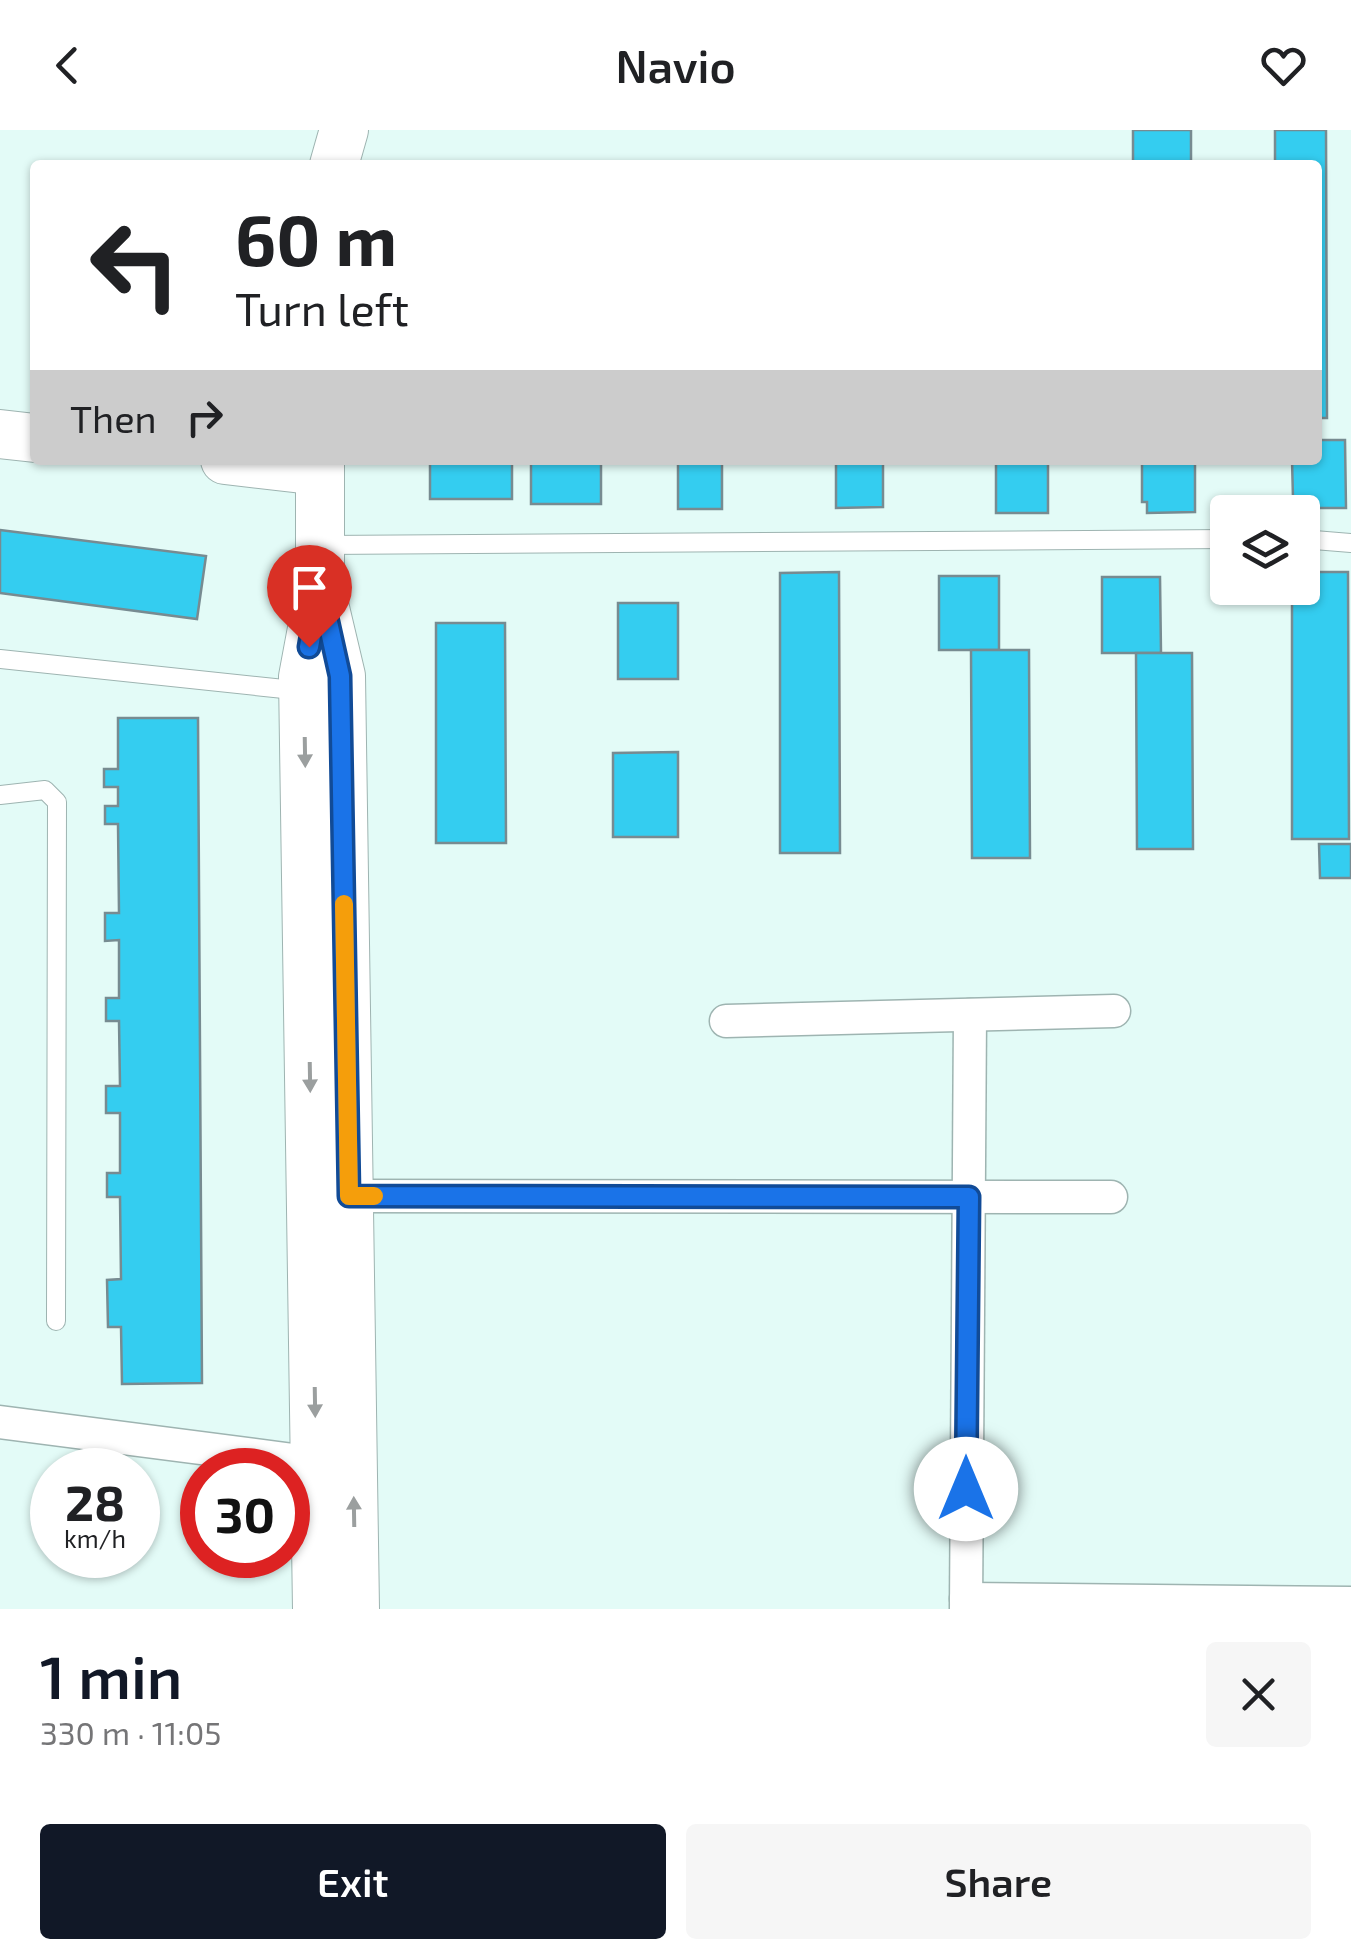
<!DOCTYPE html>
<html lang="en">
<head>
<meta charset="utf-8">
<style>
  body { margin:0; font-family:"Exo 2",sans-serif; background:#f6f6f6; color:#202124; height:100vh; display:flex; flex-direction:column; font-size:38px; white-space:nowrap }
  * { box-sizing:border-box; margin:0 }
  p { font-size:32px; color:#757577 }
  .icon { flex:none; width:55px; height:55px; fill:none; stroke:currentColor; stroke-width:2; stroke-linecap:round; stroke-linejoin:round }
  .map { position:relative; height:1479px; overflow:hidden }
  .details { display:flex; flex-direction:column; background:#fff; flex:1 }
  .details>* { flex:none }
  .banner { position:absolute; left:30px; top:30px; width:1292px; height:305px; border-radius:10px; box-shadow:0 2px 8px #0004; background:#fff; color:#202124; overflow:hidden }
  .fabs { position:absolute; left:1210px; top:365px; display:grid; gap:20px }
  .fabs a { display:grid; place-items:center; width:110px; height:110px; border-radius:10px; background:#fff; box-shadow:0 2px 8px #0004; font-size:50px }
  .speed { position:absolute; left:30px; top:1318px; display:flex; gap:20px; font-size:50px; font-weight:700; text-align:center }
  .speed>* { display:grid; place-content:center; width:130px; height:130px; border-radius:50%; background:#fff; box-shadow:0 2px 8px #0004; line-height:1 }
  .speed small { font-size:25px; font-weight:400 }
  .speed .limit { border:15px solid #d22; background:#fff; color:#111 }
  .pin { position:absolute; display:grid; place-items:center; width:85px; height:85px; color:#fff; margin:-102px -42px; border-radius:50% 50% 50% 0; rotate:-45deg; box-shadow:0 0 10px #0007 }
  .pin .icon { rotate:45deg }
  .me { position:absolute; width:110px; margin:-55px; rotate:0deg; stroke-linejoin:round; filter:drop-shadow(0 0 8px #0008) }
  .turn { display:flex; align-items:center; gap:35px; height:210px; padding:0 40px; font-size:45px }
  .turn .icon { width:130px; height:130px; stroke-width:2.5 }
  .turn b { display:block; font-size:70px; line-height:85px }
  .then { display:flex; align-items:center; height:95px; padding:0 40px; background:#0003; gap:20px; font-size:38px }
  .round { display:grid; place-items:center; flex:none; width:105px; height:105px; border-radius:10px; background:#f6f6f6 }
  .headline { display:flex; align-items:center; justify-content:space-between; height:170px; padding:0 40px }
  h1 { font-size:60px; font-weight:600; line-height:75px; color:#111827 }
  .action { display:flex; gap:20px; margin-top:auto; padding:20px 40px }
  .action a { flex:1; height:115px; border-radius:10px; background:#111827; color:#fff; font-size:40px; font-weight:600; line-height:115px; text-align:center }
  .action a+a { background:#f6f6f6; color:#202124 }
  header { display:flex; justify-content:space-between; align-items:center; height:130px; padding:0 40px; background:#fff; font-size:45px; font-weight:600 }
  .map>svg:first-child { display:block }
</style>
</head>
<body>
<header><svg class="icon" aria-label="back" viewBox="0 0 24 24"><path d="M15 5l-7 7 7 7"/></svg>Navio<svg class="icon" aria-label="heart" viewBox="0 0 24 24"><path d="M12 20l-8-8c-3-5 5-10 8-4 3-6 11-1 8 4z"/></svg></header>
<div class="map">
<svg width="1351" height="1479" viewBox="0 0 1351 1479">
  <rect width="100%" height="100%" fill="#e3fbf7"/>
  <g fill="#34cdf0" stroke="#778b91" stroke-width="2.5">
    <rect x="1133" y="0" width="58" height="35"/>
    <polygon points="1275,0 1326,0 1327,288 1318,288 1318,35 1275,35"/>
    <polygon points="1318,310 1345,310 1346,378 1297,378 1297,368 1293,368 1292,330 1318,330"/>
    <rect x="430" y="330" width="82" height="39"/>
    <rect x="531" y="330" width="70" height="44"/>
    <rect x="678" y="330" width="44" height="49"/>
    <polygon points="836,330 883,330 883,377 836,378"/>
    <rect x="996" y="330" width="52" height="53"/>
    <polygon points="1142,330 1195,330 1195,382 1147,383 1147,372 1142,372"/>
    <polygon points="0,400 206,426 197,489 0,463"/>
    <polygon points="839,442 840,723 780,723 780,443"/>
    <polygon points="1302,442 1348,442 1349,709 1292,709 1292,458 1302,458"/>
    <rect x="939" y="446" width="60" height="74"/>
    <polygon points="1102,447 1160,447 1161,523 1102,523"/>
    <rect x="618" y="473" width="60" height="76"/>
    <polygon points="436,493 505,493 506,713 436,713"/>
    <polygon points="971,520 1029,520 1030,728 972,728"/>
    <polygon points="1136,523 1192,523 1193,719 1137,719"/>
    <polygon points="118,588 198,588 202,1253 122,1254 121,1197 108,1197 107,1150 121,1149 120,1067 107,1067 107,1043 120,1043 120,983 106,983 106,956 120,956 119,891 106,891 106,868 119,868 119,810 105,811 105,783 119,783 118,694 105,694 105,676 118,676 118,657 104,657 104,639 118,639"/>
    <polygon points="678,622 678,707 613,707 613,623"/>
    <polygon points="1319,714 1351,714 1351,748 1320,748"/>
  </g>
  <g fill="none" stroke-linecap="round" stroke-linejoin="round">
    <defs>
      <g id="service">
        <polyline points="1302,409 1351,413"/>
        <polyline points="323,415 1228,409"/>
        <polyline points="0,529 303,561"/>
        <polyline points="0,665 45,660 57,672 56,1191"/>
      </g>
      <g id="minor">
        <polyline points="726,891 1114,881"/>
        <polyline points="349,1066 1111,1067"/>
        <polyline points="0,1292 316,1333"/>
        <polyline points="966,1469 1351,1473"/>
        <polyline points="966,1479 970,885"/>
      </g>
      <g id="secondary">
        <polyline points="334,35 344,0"/>
        <polyline points="0,304 35,308"/>
        <polyline points="225,330 320,341"/>
        <polyline points="324,474 341,546 355,1479"/>
        <polyline points="317,1479 303,547 320,456 320,330"/>
      </g>
    </defs>
    <use href="#service" stroke="#9eb4b1" stroke-width="20"/>
    <use href="#minor" stroke="#9eb4b1" stroke-width="35"/>
    <use href="#secondary" stroke="#9eb4b1" stroke-width="50"/>
    <use href="#service" stroke="#fff" stroke-width="18"/>
    <use href="#minor" stroke="#fff" stroke-width="32"/>
    <use href="#secondary" stroke="#fff" stroke-width="48"/>
  </g>
  <defs><path id="oneway-solid" d="M-6-.8H1V-3.2L6.5 0L1 3.2V.8H-6Z" transform="scale(2.5)"/></defs>
  <g fill="#9b9f9f">
    <use href="#oneway-solid" transform="translate(305 622) rotate(89)"/>
    <use href="#oneway-solid" transform="translate(310 947) rotate(89)"/>
    <use href="#oneway-solid" transform="translate(315 1272) rotate(89)"/>
    <use href="#oneway-solid" transform="translate(354 1382) rotate(-91)"/>
  </g>
  <g fill="none" stroke-linecap="round" stroke-linejoin="round">
    <defs>
      <polyline id="route" points="309,517 320,456 340,546 349,1066 969,1067 966,1359"/>
    </defs>
    <use href="#route" stroke="#114b97" stroke-width="25"/>
    <use href="#route" stroke="#1a73e8" stroke-width="18"/>
    <polyline stroke="#f59e0b" stroke-width="18" points="344,774 349,1066 374,1066"/>
  </g>
</svg>
<div class="fabs">
<a><svg class="icon" aria-label="layers" viewBox="0 0 24 24"><path d="M12 4l9 5-9 5-9-5zM3 14l9 5 9-5"/></svg></a>
</div>
<div class="speed"><div>28<small>km/h</small></div><div class="limit">30</div></div>
<div class="pin" style="left:309px;top:517px;background:#d93025"><svg class="icon" aria-label="arrive" viewBox="0 0 24 24"><path d="M6 21V4h12l-3 4 3 4H6"/></svg></div>
<svg class="me" style="left:966px;top:1359px" viewBox="-20 -20 40 40"><circle r="19" fill="#fff"/><path d="M0-13L10 11 0 6-10 11z" fill="#1a73e8"/></svg>
<div class="banner">
<div class="turn"><svg class="icon" aria-label="left" viewBox="0 0 24 24"><path d="M17 20v-9H6M10 6l-5 5 5 5"/></svg><div><b>60 m</b>Turn left</div></div>
<div class="then">Then<svg class="icon" aria-label="right" viewBox="0 0 24 24"><path d="M7 20v-9h11M14 6l5 5-5 5"/></svg></div>
</div>
</div>
<section class="details">
<div class="headline"><div><h1>1 min</h1><p>330 m · 11:05</p></div><a class="round"><svg class="icon" aria-label="close" viewBox="0 0 24 24"><path d="M6 6l12 12M18 6L6 18"/></svg></a></div>
<div class="action"><a>Exit</a><a>Share</a></div>
</section>
</body>
</html>
